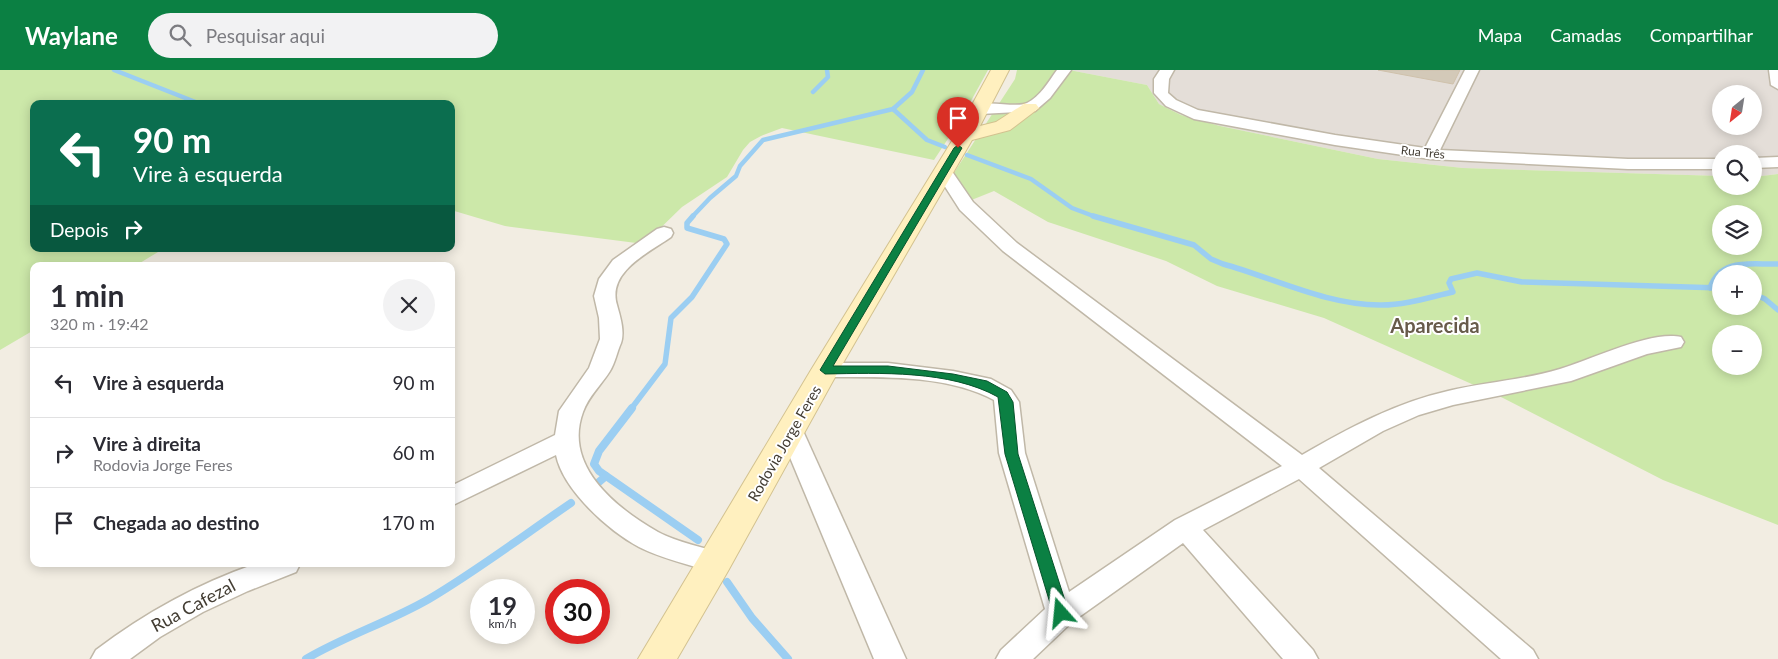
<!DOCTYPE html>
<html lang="pt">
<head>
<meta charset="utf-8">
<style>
  body { margin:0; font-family:Lato,sans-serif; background:#f2f2f3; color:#2b2b33; height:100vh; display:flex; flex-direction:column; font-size:19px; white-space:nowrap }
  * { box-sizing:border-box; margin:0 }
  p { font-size:16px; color:#7c7c81 }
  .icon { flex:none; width:28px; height:28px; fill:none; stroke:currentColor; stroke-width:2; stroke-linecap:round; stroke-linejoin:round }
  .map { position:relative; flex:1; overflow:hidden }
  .details { position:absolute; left:30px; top:192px; width:425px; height:305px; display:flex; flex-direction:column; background:#fff; border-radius:10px; box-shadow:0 2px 12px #0003 }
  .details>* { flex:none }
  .guide { position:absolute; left:30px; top:30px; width:425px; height:152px; border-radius:10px; box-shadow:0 2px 12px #0003; background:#0b6e4f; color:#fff; overflow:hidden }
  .needle { width:32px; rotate:210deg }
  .fabs { position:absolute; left:1712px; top:15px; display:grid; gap:10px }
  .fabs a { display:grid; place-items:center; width:50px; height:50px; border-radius:50%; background:#fff; box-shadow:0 2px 12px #0003; font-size:25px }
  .speed { position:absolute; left:470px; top:509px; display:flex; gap:10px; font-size:25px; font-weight:700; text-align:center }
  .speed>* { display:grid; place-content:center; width:65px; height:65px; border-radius:50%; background:#fff; box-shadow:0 2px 12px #0003; line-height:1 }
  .speed small { font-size:12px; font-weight:400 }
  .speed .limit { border:8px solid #d22; background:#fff; color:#111 }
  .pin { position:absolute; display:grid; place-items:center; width:42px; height:42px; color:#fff; margin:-51px -21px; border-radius:50% 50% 50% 0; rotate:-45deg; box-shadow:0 0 5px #0007 }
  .pin .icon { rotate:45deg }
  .me { position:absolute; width:55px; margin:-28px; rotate:342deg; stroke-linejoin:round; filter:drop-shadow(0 0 4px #0008) }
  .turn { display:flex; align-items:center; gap:18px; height:105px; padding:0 20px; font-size:22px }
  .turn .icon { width:65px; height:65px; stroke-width:2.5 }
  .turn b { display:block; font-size:35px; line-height:42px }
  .then { display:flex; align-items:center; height:48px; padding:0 20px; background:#0003; gap:10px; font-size:19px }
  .round { display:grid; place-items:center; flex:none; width:52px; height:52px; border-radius:26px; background:#f2f2f3 }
  .head { display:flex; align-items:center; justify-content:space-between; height:85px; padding:0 20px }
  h1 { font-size:30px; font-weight:700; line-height:38px }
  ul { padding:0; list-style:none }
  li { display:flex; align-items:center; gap:15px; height:70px; padding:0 20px; border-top:1px solid #e1e1e2 }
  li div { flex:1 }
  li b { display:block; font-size:19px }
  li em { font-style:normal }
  header { display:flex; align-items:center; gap:30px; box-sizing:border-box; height:70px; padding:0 25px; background:#0b8043; color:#fff }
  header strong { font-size:24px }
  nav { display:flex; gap:28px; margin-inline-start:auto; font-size:18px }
  .search { width:350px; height:45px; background:#f2f2f3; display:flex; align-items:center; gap:12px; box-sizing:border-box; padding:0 18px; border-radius:28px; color:#7c7c81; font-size:19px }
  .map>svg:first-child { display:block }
</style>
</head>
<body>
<header>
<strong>Waylane</strong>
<div class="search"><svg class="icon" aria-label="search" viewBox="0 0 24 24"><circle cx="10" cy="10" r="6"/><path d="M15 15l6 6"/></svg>Pesquisar aqui</div>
<nav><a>Mapa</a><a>Camadas</a><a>Compartilhar</a></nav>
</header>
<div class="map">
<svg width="1778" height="589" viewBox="0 0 1778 589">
  <rect width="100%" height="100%" fill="#f2ede2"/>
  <path fill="#e4ded8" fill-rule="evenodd" d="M1069,0H1778V104L1754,107V84H1721V106L1463,98L1378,89L1220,56L1181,45L1159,34L1147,15ZM1721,24H1754V56H1721Z"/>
  <g fill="#cce8a9" fill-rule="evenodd">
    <polygon points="0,0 988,0 961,49 934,90 782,58 761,66 750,72 743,80 727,107 682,137 644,174 505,156 451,140 451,34 34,34 34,179 163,179 135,196 34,196 34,260 0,280"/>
    <path d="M1017,0H1069L1147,15L1159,34L1181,45L1220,56L1378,89L1463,98L1721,106V116H1754V107L1778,104V455L1663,410L1503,328L1324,248L1217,216L1166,191L1048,152L994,121L964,133L946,115L1015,9ZM1721,144H1754V176H1721ZM1721,204H1754V236H1721ZM1721,264H1754V296H1721Z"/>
  </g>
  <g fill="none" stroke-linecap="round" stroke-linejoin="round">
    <g stroke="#9bcef2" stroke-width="4.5">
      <polyline points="114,0 198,33"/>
      <polyline points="813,22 828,7 827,0"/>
      <polyline points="893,39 927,70 945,77"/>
      <polyline points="967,85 1031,109 1072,138 1096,147"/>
      <polyline points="692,147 710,128 736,106 740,96 763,70 893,39 912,22 923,0"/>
    </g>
    <g stroke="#9bcef2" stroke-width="5.5">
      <path d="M1093,146L1194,175L1211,189L1223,194C1274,208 1328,236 1382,235C1406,235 1430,227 1453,222L1449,213L1451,209L1477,203L1522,212L1721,218"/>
      <path d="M1710,218C1721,187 1751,195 1778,194"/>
      <polyline points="1754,224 1765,229 1778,240"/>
      <polyline points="631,339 665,294 671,248 692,227 727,174 724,169 687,158 687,153 693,146"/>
    </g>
    <g stroke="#9bcef2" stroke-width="8">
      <polyline points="632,338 599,381 594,394 599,401 698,470"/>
      <polyline points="593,417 606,406"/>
      <polyline points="727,512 752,548 788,589"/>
      <path d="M306,589C345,566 389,552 429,529C478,500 524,465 571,433"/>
    </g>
  </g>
  <polygon fill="#d3c9b8" stroke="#cfc1ab" points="1378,0 1460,0 1453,14"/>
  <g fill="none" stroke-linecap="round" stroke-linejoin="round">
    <defs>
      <g id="minor">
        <path d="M1057,0H1071L1050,28L1035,41L980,44L972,39C981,27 1015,39 1027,33C1040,27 1049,11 1057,0Z"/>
        <polygon points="1160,0 1174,0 1169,9 1168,23 1176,30 1198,40 1335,65 1425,78 1465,0 1479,0 1440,80 1628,89 1721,89 1721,99 1628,99 1430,89 1335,75 1194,49 1166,36 1154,23 1154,9"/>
        <polygon points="1769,0 1778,0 1778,19 1771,15"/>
        <polygon points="1778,87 1778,97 1754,98 1754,88"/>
        <path d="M943,96L949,97L973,132L1017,173L1302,385C1349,358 1395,333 1448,321C1485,312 1524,310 1560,299C1590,290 1652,260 1681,267L1684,272L1681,277L1647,284L1571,311L1453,335L1419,345L1383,361L1319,398L1533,580L1538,589H1501L1299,409L1203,460L1313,580L1318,589H1283L1183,473L1072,552L1033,589H996L1001,580L1045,539L999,383L994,330C947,304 878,307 825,307L817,305L814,300L817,295L825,293H888L953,301L991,309L1011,320L1019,332L1025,383L1069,522L1175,450L1282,396L1003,181L960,140L935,101L937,97Z"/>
        <path d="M664,157L671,159L673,163L671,167C648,183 607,202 617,235C620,246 625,261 621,273C617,282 615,293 610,301C602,314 588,327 583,342C563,396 616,438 658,462C676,472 705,478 726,484L730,492L726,500L716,503C693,496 660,488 639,477C609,461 563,420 556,385L451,436V416L555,365L559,341L589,298L600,269L599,248L594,226L599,209L613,190L657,159Z"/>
        <polygon points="791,353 800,355 803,361 906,589 874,589 779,361 782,355"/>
        <path d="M255,494H300L296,502L248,521L203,542L160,567L130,589H91L96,580C145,543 197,514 255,494Z"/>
      </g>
      <polygon id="secondary" points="991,0 1009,0 980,56 996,52 1024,34 1036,34 1039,38 1010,60 972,70 839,300 728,501 677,589 638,589 811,300 955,66"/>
    </defs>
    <use href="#minor" stroke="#c0b8a8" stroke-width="3"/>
    <use href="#secondary" stroke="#d3c290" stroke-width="2"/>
    <use href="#minor" fill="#fff" fill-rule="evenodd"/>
    <use href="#secondary" fill="#fff0bf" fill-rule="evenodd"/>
  </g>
  <path fill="#0b8043" stroke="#07532c" d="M958,75L962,78L833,296H888L953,304L987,311L1007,322L1013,332L1018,384L1069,543L1066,547L1061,549L1056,547L1053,543L1005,384L998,327C950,300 880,303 825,304L820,300L954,78Z"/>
  <g text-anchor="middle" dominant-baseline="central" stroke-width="4" stroke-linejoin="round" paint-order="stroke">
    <g font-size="12" fill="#433d33" stroke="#fff">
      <text transform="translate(1423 82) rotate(6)">Rua Três</text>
    </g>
    <g font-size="15" fill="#433d33" stroke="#fff">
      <text transform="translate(784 373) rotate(-60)">Rodovia Jorge Feres</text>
    </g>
    <g font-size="18" fill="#433d33" stroke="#fff">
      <text transform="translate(193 535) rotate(-28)">Rua Cafezal</text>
    </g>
    <g font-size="20" font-weight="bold" fill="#675b4a" stroke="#fff">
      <text x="1435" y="255">Aparecida</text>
    </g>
  </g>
</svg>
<div class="fabs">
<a><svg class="needle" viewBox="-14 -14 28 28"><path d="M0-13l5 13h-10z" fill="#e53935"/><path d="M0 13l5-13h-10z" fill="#7c7c81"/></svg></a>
<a><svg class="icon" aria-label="search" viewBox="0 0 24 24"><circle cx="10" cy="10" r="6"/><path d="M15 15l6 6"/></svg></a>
<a><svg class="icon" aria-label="layers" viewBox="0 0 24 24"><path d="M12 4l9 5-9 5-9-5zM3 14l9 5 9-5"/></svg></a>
<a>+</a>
<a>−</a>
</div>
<div class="speed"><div>19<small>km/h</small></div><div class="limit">30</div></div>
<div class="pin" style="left:958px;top:78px;background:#d93025"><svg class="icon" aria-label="arrive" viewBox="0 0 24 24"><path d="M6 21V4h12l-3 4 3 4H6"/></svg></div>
<svg class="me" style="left:1061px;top:543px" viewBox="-20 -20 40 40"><path d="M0-17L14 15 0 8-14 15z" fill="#0b8043" stroke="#fff" stroke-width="4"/></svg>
<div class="guide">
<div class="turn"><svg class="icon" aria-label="left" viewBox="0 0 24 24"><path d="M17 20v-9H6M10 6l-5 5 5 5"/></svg><div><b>90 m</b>Vire à esquerda</div></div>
<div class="then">Depois<svg class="icon" aria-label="right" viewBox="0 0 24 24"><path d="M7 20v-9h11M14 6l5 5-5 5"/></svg></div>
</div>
<section class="details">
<div class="head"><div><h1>1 min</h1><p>320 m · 19:42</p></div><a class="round"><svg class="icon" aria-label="close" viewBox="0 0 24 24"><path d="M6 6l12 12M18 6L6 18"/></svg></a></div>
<ul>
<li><svg class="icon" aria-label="left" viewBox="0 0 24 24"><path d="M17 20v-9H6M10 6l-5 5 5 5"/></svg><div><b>Vire à esquerda</b></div><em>90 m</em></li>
<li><svg class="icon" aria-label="right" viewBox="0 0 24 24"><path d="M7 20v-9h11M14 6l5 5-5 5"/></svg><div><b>Vire à direita</b><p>Rodovia Jorge Feres</p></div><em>60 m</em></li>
<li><svg class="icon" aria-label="arrive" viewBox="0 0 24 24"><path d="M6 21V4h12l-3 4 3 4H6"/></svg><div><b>Chegada ao destino</b></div><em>170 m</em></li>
</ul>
</section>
</div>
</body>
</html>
